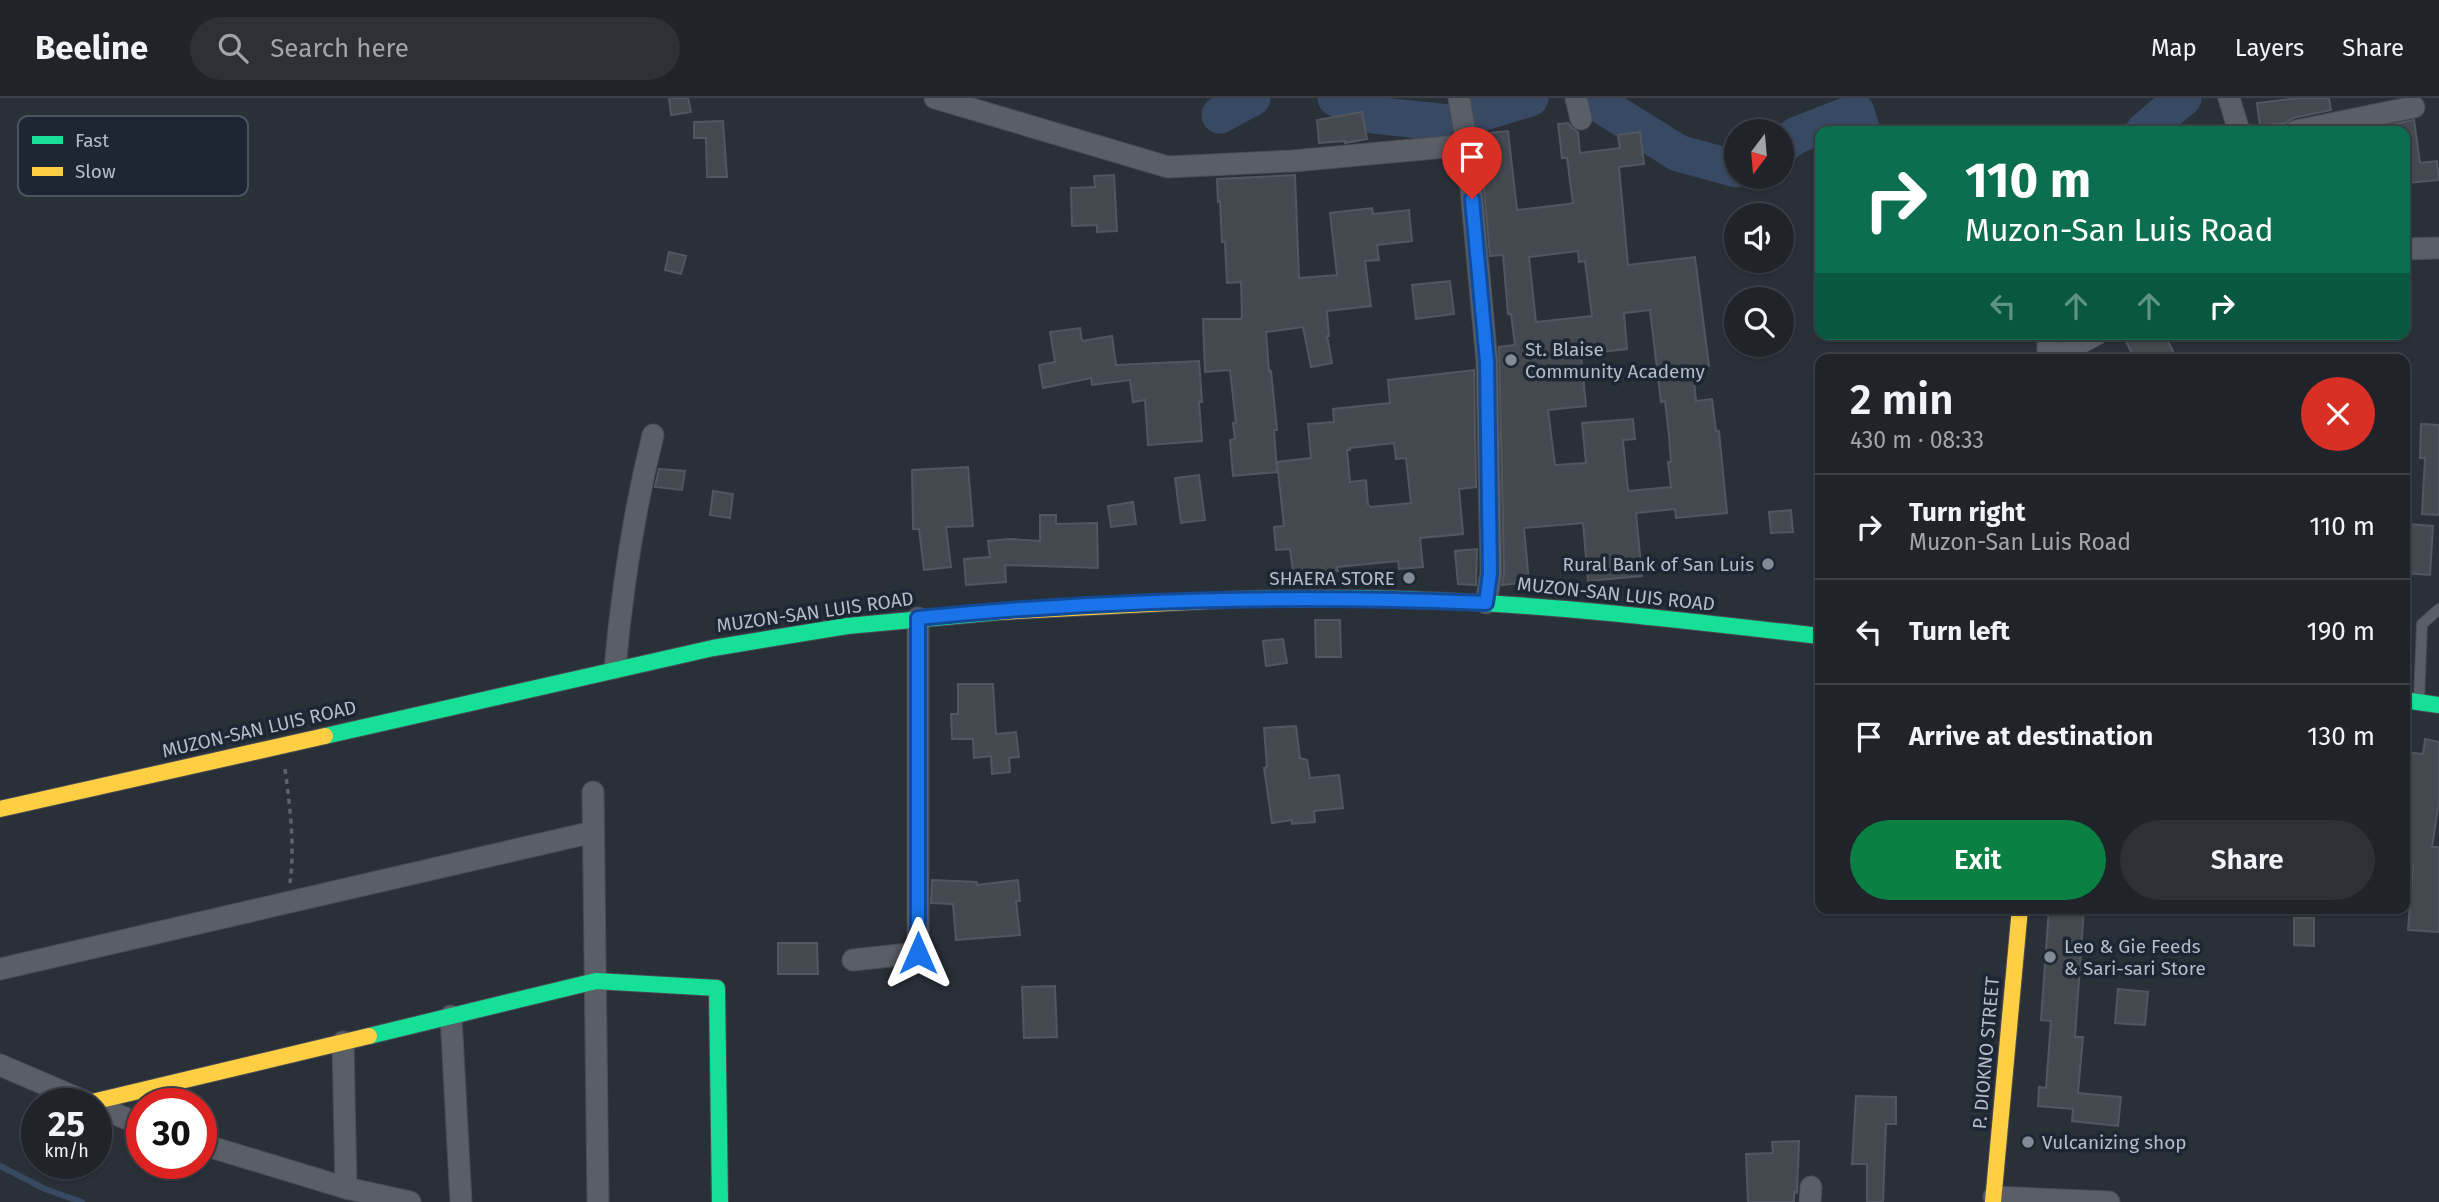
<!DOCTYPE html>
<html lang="en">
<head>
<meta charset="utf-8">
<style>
  body { margin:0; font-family:"Fira Sans",sans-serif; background:#2d3036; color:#f1f3f6; height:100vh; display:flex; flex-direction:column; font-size:26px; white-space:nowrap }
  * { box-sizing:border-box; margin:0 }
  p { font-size:23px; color:#a2a4a8 }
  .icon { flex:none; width:38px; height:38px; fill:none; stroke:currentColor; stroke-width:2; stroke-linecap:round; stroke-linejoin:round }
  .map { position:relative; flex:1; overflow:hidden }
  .sheet { position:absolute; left:1815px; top:256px; width:595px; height:560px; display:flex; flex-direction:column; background:#20242a; border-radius:14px; box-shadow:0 2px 5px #0004,0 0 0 2px #3d4147 }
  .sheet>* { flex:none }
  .banner { position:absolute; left:1815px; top:28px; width:595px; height:214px; border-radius:14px; box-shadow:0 2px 5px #0004,0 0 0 2px #3d4147; background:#0b6e4f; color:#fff; overflow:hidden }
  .needle { width:46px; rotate:196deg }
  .controls { position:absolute; left:1724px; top:21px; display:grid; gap:14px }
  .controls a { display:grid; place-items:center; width:70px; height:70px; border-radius:50%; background:#20242a; box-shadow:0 2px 5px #0004,0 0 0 2px #3d4147; font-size:35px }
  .speed { position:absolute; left:21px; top:990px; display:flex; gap:14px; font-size:35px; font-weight:700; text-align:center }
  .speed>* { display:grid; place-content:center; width:91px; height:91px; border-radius:50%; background:#20242a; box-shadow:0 2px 5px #0004,0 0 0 2px #3d4147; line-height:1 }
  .speed small { font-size:18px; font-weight:400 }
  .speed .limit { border:10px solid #d22; background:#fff; color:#111 }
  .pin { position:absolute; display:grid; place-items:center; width:60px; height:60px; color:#fff; margin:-72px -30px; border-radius:50% 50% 50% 0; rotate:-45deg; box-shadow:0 0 7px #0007 }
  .pin .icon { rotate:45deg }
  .me { position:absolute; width:77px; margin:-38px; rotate:0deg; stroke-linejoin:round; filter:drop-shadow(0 0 5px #0008) }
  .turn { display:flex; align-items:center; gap:24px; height:147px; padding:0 35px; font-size:32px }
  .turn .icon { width:91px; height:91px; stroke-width:2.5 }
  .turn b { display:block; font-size:49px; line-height:60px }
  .lanes { display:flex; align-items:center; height:66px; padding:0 35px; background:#0003; justify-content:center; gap:35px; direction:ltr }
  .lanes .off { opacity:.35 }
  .round { display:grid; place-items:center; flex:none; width:74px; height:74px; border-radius:37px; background:#2d3036 }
  .head { display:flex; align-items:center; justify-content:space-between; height:119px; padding:0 35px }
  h1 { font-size:42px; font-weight:600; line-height:52px }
  .cta { display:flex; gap:14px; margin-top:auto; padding:14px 35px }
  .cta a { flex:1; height:80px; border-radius:42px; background:#0b8043; color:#fff; font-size:28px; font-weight:600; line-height:80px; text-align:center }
  .cta a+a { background:#2d3036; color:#f1f3f6 }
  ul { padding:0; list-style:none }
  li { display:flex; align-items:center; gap:21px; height:105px; padding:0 35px; border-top:2px solid #3d4147 }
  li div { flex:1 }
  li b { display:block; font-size:26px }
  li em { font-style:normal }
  header { display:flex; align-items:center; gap:42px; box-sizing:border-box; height:98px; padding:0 35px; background:#20242a; border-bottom:2px solid #3d4147 }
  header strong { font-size:33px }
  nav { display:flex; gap:38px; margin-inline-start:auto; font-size:24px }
  .search { width:490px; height:63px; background:#2d3036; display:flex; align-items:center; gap:18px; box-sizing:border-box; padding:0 24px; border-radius:38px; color:#a2a4a8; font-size:26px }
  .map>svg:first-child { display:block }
</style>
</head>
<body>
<header>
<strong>Beeline</strong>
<div class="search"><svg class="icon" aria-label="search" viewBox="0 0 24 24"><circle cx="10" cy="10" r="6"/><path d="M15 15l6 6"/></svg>Search here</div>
<nav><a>Map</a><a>Layers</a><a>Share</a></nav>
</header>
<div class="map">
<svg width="2439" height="1104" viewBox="0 0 2439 1104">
  <rect width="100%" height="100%" fill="#2a3038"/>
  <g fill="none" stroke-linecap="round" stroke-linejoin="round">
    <polyline stroke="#384963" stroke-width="6" points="0,1068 45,1091 82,1104"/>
    <g stroke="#384963" stroke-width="37">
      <polyline points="1336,0 1373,17 1449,25 1530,0"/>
      <polyline points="1583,0 1592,1 1678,55 1736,71"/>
      <polyline points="1220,17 1252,0"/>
      <polyline points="2144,33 2183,0"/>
      <polyline points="1782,47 1797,37 1856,14 1862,33"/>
    </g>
  </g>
  <g fill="#444950" stroke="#52575f" stroke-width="2" fill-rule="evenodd">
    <polygon points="669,0 688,0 691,14 671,17"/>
    <polygon points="2298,0 2329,0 2331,12 2293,20 2286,25 2260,28 2257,5"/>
    <polygon points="1362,14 1367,41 1345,45 1345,43 1319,45 1317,22"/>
    <polygon points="2414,22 2420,65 2437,63 2439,82 2407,85 2404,33 2376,33 2375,30"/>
    <polygon points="723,23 727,79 707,79 706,40 694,40 694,24"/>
    <path d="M1568,25L1572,30L1578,34L1580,55L1620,50L1618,37L1640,34L1644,66L1619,69L1628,167L1695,159L1709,268L1693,270L1696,303L1712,301L1716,333H1719L1727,415L1676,420L1675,411L1636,415L1642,478L1588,483L1583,425L1524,430L1529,484L1502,487L1504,475L1499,249L1515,247L1511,216H1508L1503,157L1490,158L1479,36L1508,33L1517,112L1568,106L1573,105L1567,60H1562L1558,26ZM1578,153L1579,164L1585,163L1592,218L1536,224L1529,159ZM1650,212L1661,304L1665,303L1669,338L1671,364H1668L1671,389L1628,393L1623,342L1635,341L1633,321L1582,325L1586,365L1555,367L1548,312L1586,308L1581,256L1627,251L1624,215Z"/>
    <polygon points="1114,77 1117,133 1097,134 1097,127 1072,128 1071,90 1095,89 1094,78"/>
    <polygon points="1295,77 1299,180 1337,177 1330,115 1372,110 1373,116 1409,112 1412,143 1377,147 1379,162 1365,163 1371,208 1327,213 1329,238 1327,238 1332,265 1311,269 1303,229 1266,234 1269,273 1271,273 1277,332 1274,332 1277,374 1233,378 1230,342 1235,341 1233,325 1236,325 1230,272 1205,274 1203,221 1241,221 1242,218 1241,184 1227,185 1225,144 1222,144 1220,103 1218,104 1217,81"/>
    <polygon points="669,154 686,158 681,176 665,172"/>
    <polygon points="1450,183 1454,216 1416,221 1412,187"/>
    <polygon points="1080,230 1082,243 1112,238 1116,267 1199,263 1202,304 1199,304 1202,343 1148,347 1145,302 1133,304 1130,282 1092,287 1091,280 1043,290 1039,267 1055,264 1050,234"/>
    <polygon points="2122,236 2164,236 2174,255 2163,261 2135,261"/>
    <path d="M1474,272L1476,389L1459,391L1463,436L1420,440L1423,469L1399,471L1398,463L1337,469L1338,473L1322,475L1321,470L1293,474L1290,451L1276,452L1274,429L1284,428L1277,364L1311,360L1308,326L1334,324L1333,311L1390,305L1388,282ZM1394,345L1396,361L1406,360L1411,405L1371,409L1368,407L1366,382L1350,384L1347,352H1350V350Z"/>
    <polygon points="2421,326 2439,327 2439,417 2422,416 2425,360 2420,360"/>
    <polygon points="968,369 973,428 946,429 951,469 924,472 919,431 913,431 912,372"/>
    <polygon points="659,371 685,373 682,392 655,389"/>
    <polygon points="1199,377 1205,422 1181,425 1175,380"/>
    <polygon points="713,393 733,396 730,420 710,417"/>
    <polygon points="1133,404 1136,426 1111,429 1108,408"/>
    <polygon points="1791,412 1793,434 1771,435 1769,414"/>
    <polygon points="1040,417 1056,417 1056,426 1097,425 1098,470 1005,467 1006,484 966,487 964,461 990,459 988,443 1010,441 1040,443"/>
    <polygon points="2408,426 2433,428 2430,477 2404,475"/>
    <polygon points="1477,451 1476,487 1458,486 1455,453"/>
    <polygon points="1315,522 1340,522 1341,559 1316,559"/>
    <polygon points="1283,541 1287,565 1266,568 1263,543"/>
    <polygon points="958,586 993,586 996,636 1016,634 1019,659 1009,660 1010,674 992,676 991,658 974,660 973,641 952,641 951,616 958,616"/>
    <polygon points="1296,628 1300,660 1307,662 1310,680 1339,677 1343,710 1314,713 1315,724 1292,726 1292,722 1272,725 1264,670 1267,669 1264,630"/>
    <polygon points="2425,641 2439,644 2439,704 2432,749 2439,749 2439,834 2408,832 2413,768 2404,767 2404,654 2423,656"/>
    <polygon points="932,782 977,784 977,787 1018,782 1020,803 1016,803 1020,837 956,842 953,806 931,805"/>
    <polygon points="2049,810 2084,810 2075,939 2083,939 2078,995 2121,999 2118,1028 2072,1023 2073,1011 2038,1008 2039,989 2046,990 2051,923 2041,922"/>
    <polygon points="2294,820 2314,820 2314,848 2294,847"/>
    <polygon points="778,845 817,845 818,876 778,876"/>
    <polygon points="1055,888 1057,939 1024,940 1022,889"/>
    <polygon points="2118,891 2148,894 2145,927 2115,925"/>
    <polygon points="1856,998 1896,999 1896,1026 1886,1026 1883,1104 1867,1104 1867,1066 1852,1066"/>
    <polygon points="1799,1043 1797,1095 1794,1094 1794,1104 1748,1104 1746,1056 1773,1055 1772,1044"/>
  </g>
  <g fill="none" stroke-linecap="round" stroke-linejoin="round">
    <defs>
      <polyline id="lane" points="2419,602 2422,526 2439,511"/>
      <g id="street">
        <polyline points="935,0 1168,69 1293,63 1467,47"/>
        <polyline points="1459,0 1467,47 1487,264 1491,475 1486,505"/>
        <polyline points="1576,0 1581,21"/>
        <polyline points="2229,0 2239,33"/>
        <polyline points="2296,33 2414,9"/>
        <polyline points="2404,151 2439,150"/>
        <polyline points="2048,236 2048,261"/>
        <polyline points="2051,261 2097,236"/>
        <path d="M615,570C622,492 634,413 653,337"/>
        <polyline points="593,694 598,1104"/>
        <polyline points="853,862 918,855 918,520"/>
        <polyline points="0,871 593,734"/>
        <polyline points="451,918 461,1104"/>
        <polyline points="343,944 346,1090"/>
        <polyline points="0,967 91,1006"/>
        <polyline points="96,1008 142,1027"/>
        <polyline points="201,1046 346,1090 410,1104"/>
        <polyline points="1994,1099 2109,1104"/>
        <polyline points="1810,1104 1811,1089"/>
      </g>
      <g id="fast">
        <path d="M1244,501C1312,500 1380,499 1448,503C1572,509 1696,524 1820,538"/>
        <polyline points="2404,602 2439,607"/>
        <polyline points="325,638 713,550 847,528 999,514"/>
        <polyline points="369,938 596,883 717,890 720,1104"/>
      </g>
      <g id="slow">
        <polyline points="999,514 1244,501"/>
        <polyline points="0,711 325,638"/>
        <polyline points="88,1005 369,938"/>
        <polyline points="1993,1104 2020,810"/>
      </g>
    </defs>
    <use href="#lane" stroke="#484c53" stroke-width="12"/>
    <use href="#street" stroke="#484c53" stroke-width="23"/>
    <use href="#fast" stroke="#484c53" stroke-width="18"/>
    <use href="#slow" stroke="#484c53" stroke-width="18"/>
    <path stroke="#5d636a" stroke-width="3.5" stroke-dasharray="5 5" stroke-linecap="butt" d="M285,671C290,710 295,746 290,785"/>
    <use href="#lane" stroke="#5a5e66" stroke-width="10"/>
    <use href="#street" stroke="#5a5e66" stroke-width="21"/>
    <use href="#fast" stroke="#16e098" stroke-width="16"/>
    <use href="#slow" stroke="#ffcf43" stroke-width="16"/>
  </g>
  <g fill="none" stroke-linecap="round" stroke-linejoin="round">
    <defs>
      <path id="route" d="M918,855V520C1107,501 1297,497 1486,505L1490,475L1487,264L1472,101"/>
    </defs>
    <use href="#route" stroke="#114b97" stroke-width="18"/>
    <use href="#route" stroke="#1a73e8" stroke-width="12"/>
  </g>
  <g fill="#848b96" stroke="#1d2633" stroke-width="2.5">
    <circle cx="1511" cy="262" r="7"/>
    <circle cx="1768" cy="466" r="7"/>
    <circle cx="1409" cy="480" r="7"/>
    <circle cx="2050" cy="859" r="7"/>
    <circle cx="2028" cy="1044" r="7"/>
  </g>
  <g text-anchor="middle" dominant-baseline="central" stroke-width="7" stroke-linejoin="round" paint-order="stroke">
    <g font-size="19" fill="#b4bcc9" stroke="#1d2633" text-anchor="start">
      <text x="1525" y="251">St. Blaise<tspan x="1525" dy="22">Community Academy</tspan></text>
      <text x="1754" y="466" text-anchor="end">Rural Bank of San Luis</text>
      <text x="1395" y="480" text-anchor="end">SHAERA STORE</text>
      <text x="2064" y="848">Leo &amp; Gie Feeds<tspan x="2064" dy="22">&amp; Sari-sari Store</tspan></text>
      <text x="2042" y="1044">Vulcanizing shop</text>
    </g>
    <g font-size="19" fill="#b4bcc9" stroke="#1d2633">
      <text transform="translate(1616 496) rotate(6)">MUZON-SAN LUIS ROAD</text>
      <text transform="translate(815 514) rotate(-8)">MUZON-SAN LUIS ROAD</text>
      <text transform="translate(259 631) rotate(-13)">MUZON-SAN LUIS ROAD</text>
      <text transform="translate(1986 955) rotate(-85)">P. DIOKNO STREET</text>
    </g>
  </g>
  <rect x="18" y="18" width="230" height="80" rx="10" fill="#1d2633" stroke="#4a5360" stroke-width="2"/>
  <rect x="32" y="38" width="31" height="8" fill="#16e098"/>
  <rect x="32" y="69" width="31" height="9" fill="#ffcf43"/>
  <g font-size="19" fill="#b4bcc9">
    <text x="75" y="49">Fast</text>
    <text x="75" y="80">Slow</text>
  </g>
</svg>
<div class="controls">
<a><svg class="needle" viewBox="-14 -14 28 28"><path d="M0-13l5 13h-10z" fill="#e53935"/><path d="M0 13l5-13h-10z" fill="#a2a4a8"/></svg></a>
<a><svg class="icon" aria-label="sound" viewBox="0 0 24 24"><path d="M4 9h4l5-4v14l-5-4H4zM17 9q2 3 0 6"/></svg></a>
<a><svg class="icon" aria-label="search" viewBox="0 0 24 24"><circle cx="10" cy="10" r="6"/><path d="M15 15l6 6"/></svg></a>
</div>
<div class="speed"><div>25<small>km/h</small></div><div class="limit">30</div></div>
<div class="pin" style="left:1472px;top:101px;background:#d93025"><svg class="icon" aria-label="arrive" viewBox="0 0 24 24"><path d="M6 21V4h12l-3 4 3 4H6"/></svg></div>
<svg class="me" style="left:918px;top:855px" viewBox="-20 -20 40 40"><path d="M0-17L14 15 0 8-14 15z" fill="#1a73e8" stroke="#fff" stroke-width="4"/></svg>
<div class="banner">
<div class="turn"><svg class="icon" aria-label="right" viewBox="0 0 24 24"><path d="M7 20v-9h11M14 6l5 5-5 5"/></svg><div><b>110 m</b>Muzon-San Luis Road</div></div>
<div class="lanes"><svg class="icon off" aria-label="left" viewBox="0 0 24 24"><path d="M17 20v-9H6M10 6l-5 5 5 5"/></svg><svg class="icon off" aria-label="ahead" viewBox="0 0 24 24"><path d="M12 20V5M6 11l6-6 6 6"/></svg><svg class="icon off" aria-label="ahead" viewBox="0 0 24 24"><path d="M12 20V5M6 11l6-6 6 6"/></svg><svg class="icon" aria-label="right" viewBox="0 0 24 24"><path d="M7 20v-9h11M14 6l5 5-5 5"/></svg></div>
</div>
<section class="sheet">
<div class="head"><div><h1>2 min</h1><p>430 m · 08:33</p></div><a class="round" style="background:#d93025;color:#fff"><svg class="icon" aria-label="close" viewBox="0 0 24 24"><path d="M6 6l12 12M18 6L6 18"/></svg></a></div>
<ul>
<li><svg class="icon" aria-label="right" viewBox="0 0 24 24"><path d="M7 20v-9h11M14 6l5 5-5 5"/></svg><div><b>Turn right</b><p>Muzon-San Luis Road</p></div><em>110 m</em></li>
<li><svg class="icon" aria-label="left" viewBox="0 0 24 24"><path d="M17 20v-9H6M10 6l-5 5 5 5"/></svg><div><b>Turn left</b></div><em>190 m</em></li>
<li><svg class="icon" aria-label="arrive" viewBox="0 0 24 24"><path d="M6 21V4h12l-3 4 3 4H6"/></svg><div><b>Arrive at destination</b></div><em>130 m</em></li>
</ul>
<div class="cta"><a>Exit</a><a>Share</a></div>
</section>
</div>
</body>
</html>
